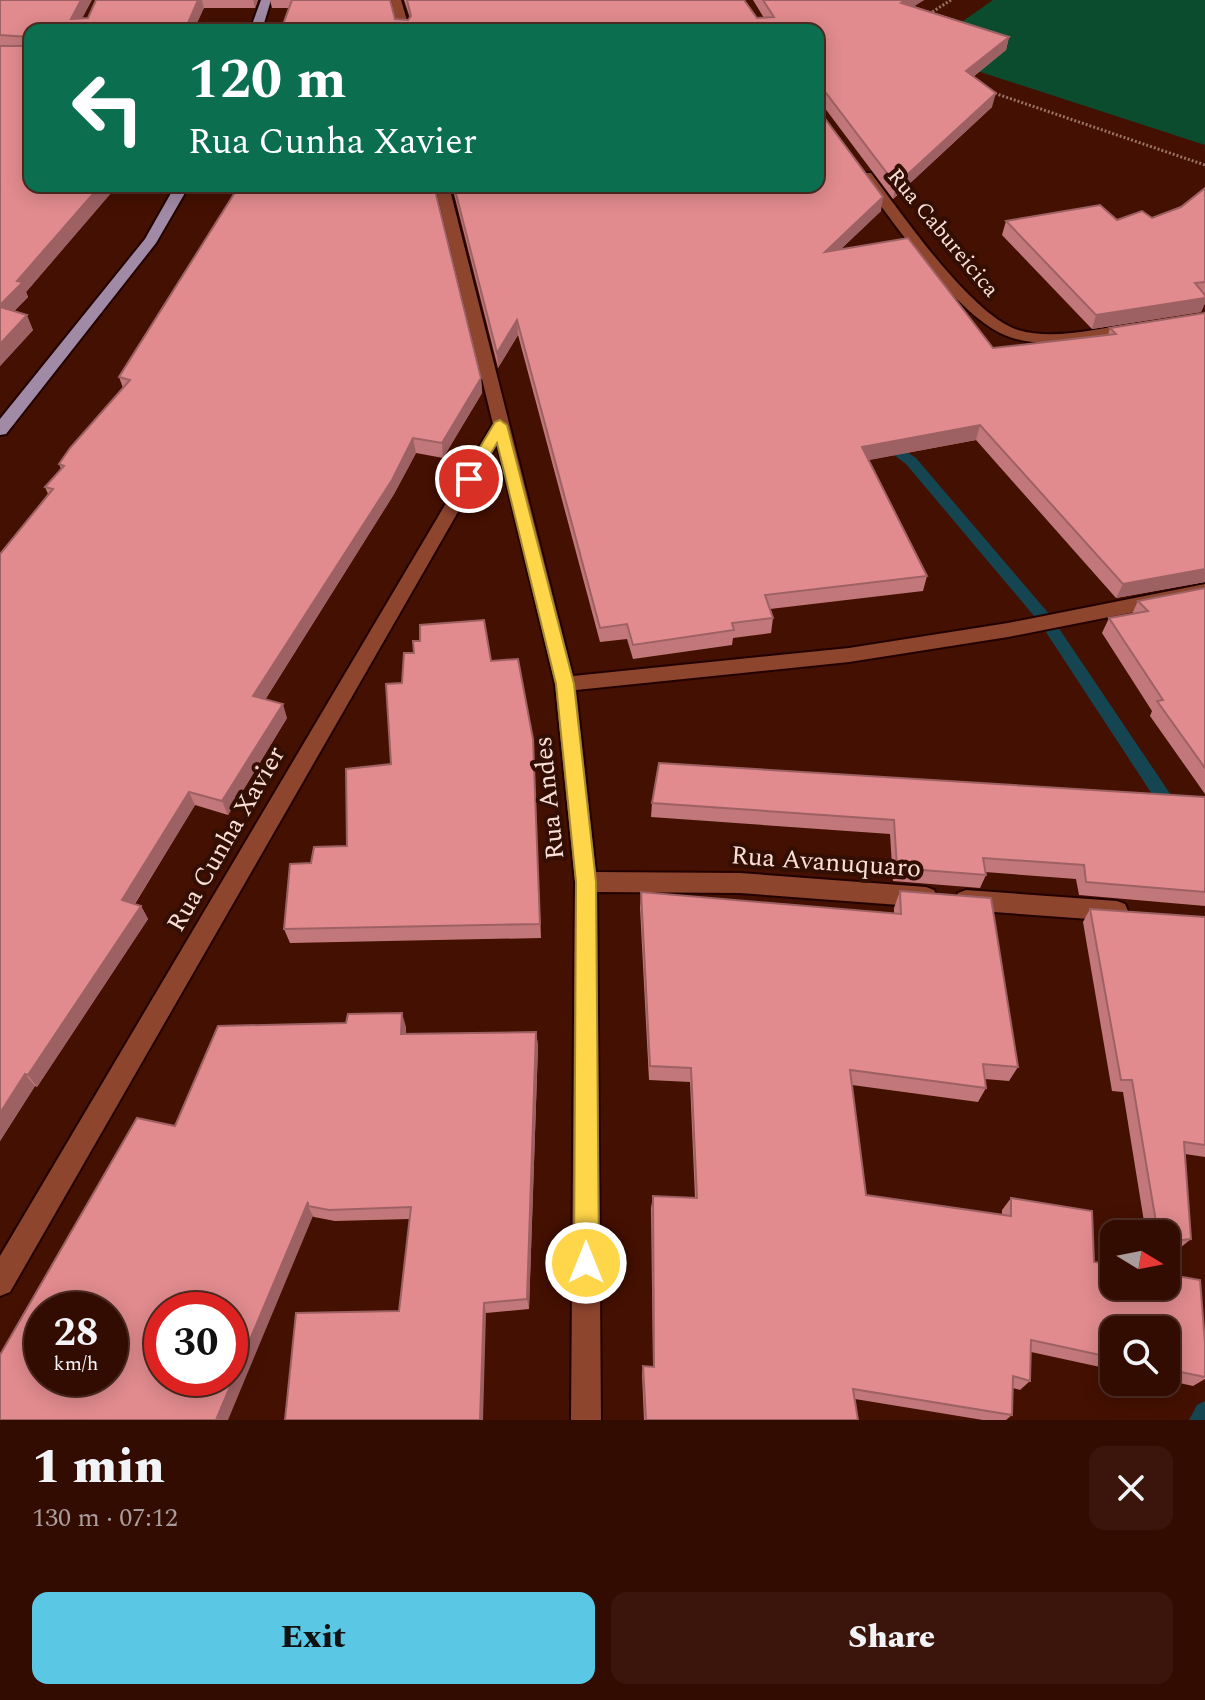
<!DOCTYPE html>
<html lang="en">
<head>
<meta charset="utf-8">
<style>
  body { margin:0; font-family:Spectral,serif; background:#3b150b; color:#f1f3f6; height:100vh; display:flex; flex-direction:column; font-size:30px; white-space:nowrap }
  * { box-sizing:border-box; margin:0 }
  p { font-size:26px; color:#a99b99 }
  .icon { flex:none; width:44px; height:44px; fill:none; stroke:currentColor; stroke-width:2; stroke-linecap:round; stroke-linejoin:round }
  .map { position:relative; height:1420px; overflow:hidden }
  .panel { display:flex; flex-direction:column; background:#330c01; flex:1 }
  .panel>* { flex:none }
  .banner { position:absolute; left:24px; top:24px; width:800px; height:168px; border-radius:16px; box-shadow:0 4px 20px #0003,0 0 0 2px #4e2c23; background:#0b6e4f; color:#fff; overflow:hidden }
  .needle { width:52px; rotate:100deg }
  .buttons { position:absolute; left:1100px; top:1220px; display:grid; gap:16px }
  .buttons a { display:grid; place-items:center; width:80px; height:80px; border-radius:16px; background:#330c01; box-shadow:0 4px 20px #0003,0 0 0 2px #4e2c23; font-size:40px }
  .speed { position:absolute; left:24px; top:1292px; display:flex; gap:16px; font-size:40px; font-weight:700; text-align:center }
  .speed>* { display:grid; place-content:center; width:104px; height:104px; border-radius:50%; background:#330c01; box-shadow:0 4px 20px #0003,0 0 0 2px #4e2c23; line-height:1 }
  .speed small { font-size:20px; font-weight:400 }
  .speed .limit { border:12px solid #d22; background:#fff; color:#111 }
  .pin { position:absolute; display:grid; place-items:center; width:68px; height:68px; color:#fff; margin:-34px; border:4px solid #fff; border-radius:50%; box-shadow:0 2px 8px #0007 }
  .me { position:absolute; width:88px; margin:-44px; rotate:0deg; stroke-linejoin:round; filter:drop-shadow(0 0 6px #0008) }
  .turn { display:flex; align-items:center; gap:28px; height:168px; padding:0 32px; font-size:36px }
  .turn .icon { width:104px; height:104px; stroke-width:2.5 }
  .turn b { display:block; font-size:56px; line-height:68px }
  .round { display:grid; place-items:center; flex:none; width:84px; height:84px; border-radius:16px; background:#3b150b }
  .summary { display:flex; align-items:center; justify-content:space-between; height:136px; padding:0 32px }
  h1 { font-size:48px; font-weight:800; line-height:60px }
  .action { display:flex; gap:16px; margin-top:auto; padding:16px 32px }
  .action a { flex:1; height:92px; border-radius:16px; background:#5ac8e5; color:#111; font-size:32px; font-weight:800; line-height:92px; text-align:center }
  .action a+a { background:#3b150b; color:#f1f3f6 }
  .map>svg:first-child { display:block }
</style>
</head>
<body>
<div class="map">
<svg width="1205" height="1420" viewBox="0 0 1205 1420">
  <rect width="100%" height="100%" fill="#441001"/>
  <polygon fill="#0b4c2e" points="993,0 1205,0 1205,145 919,52"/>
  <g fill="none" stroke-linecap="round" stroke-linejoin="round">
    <g fill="#144551" fill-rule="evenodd">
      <polygon points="887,439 916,458 1050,615 1179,807 1182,812 1179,817 1173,819 1167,817 1040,623 906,464 882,446 882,440"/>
      <polygon points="1205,1401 1205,1420 1189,1420 1197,1405"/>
    </g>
    <defs>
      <g id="minor">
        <polygon points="391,0 401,0 410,30 398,30"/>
        <path d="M861,173H871C902,214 971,315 1018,330C1054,341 1099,328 1135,323L1143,328L1135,333C1095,337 1046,351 1007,336C958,318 893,221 861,179Z"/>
        <polygon points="435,186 449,186 573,676 849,648 1008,623 1205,584 1205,598 1008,637 849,662 576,690 596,872 740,873 926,887 934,890 937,897 934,904 926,907 740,893 597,892 601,1420 571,1420 575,882 555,684 497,444 10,1292 0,1296 0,1256 493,424"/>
        <polygon points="966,890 1117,901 1125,904 1128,911 1125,918 1117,921 966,910 958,907 955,900 958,893"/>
      </g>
      <g id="major">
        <polygon points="261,0 271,0 262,30 250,30"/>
        <polygon points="175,186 189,186 156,243 6,434 0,435 0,419 145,239"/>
      </g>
    </defs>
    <use href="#minor" stroke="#220200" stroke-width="4"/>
    <use href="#major" stroke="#220200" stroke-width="4"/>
    <g stroke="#997165" stroke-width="3" stroke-dasharray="2 2" stroke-linecap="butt">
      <polyline points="929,14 951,0"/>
      <polyline points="991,92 1205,165"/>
    </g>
    <use href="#minor" fill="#8d452e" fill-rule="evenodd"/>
    <use href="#major" fill="#a18aa5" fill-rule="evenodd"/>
  </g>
  <g fill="#c2787a">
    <polygon points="0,0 82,18 88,18 96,0 258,0 255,8 204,8 30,186 117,186 26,292 28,297 14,311 33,330 0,366"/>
    <polygon points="270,0 390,0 395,19 408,20 410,18 404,0 744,0 757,18 764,18 753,0 924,0 914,6 1009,37 1006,50 973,77 992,107 893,199 824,107 281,30 289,8 272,8"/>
    <polygon points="452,186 818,186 881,211 841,249 993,348 1108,335 1110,328 1205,313 1205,582 1116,598 976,440 868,460 927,576 923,591 770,609 773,618 771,633 733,638 732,645 633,659 627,639 600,642 518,335 498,368"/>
    <polygon points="1205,188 1205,303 1201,312 1092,329 1002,235 1006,221 1117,220 1152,218 1181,207"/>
    <polygon points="119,377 481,378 482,393 443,458 416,453 394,494 265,700 287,718 228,815 195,805 135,904 141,906 148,919 37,1087 35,1086 0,1141 0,554 48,494 45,487 61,469 59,464 123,388"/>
    <polygon points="1205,588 1205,794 1150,716 1152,711 1102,633 1109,618 1132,614 1138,601"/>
    <polygon points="414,653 491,661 533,739 541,938 290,943 284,929 311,863 347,846 391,764 402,683"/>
    <polygon points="1205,797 1205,906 1079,895 1076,879 985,872 986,875 980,888 893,881 890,834 651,817 652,803"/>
    <polygon points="900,891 1018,1067 1009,1081 985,1079 986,1088 978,1102 852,1085 866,1195 1002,1215 1002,1210 1011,1198 1094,1262 1205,1343 1205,1379 1193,1386 1166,1380 1166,1330 1114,1330 1114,1370 1031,1352 1030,1381 1020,1390 1013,1388 1012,1415 1006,1420 983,1420 855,1399 858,1420 644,1420 642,1375 643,1366 653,1367 651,1208 653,1196 695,1198 690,1082 649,1080 640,908 641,892 894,913 894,908"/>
    <polygon points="1090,909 1205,917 1205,1157 1185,1154 1191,1239 1180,1248 1166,1250 1166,1234 1146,1234 1123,1092 1112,1091 1083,922"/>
    <polygon points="406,1027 406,1034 536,1032 538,1046 529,1309 486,1313 399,1311 410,1219 335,1221 314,1217 175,1126"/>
  </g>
  <g fill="#9e6163">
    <polygon points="81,0 92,0 76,30 71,19"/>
    <polygon points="198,0 202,0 204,8 194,30 185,30"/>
    <polygon points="253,0 258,0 255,8"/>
    <polygon points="905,0 924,0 899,16 901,3"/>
    <polygon points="1009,37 1006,50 962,85 966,71"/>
    <polygon points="996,93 992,107 893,199 896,185"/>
    <polygon points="100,186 117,186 26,292 28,297 4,322 0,312 0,305 17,281"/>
    <polygon points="883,197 881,211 823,266 825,252"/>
    <polygon points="1205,298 1205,303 1201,312 1092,329 1096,315"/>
    <polygon points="27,315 33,330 0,366 0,344"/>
    <polygon points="517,320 518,335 498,368 497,353"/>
    <polygon points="481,378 482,393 443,458 442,443"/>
    <polygon points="980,425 976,440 859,462 862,447"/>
    <polygon points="413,438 416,453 394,494 258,711 253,696"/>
    <polygon points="1205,569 1205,582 1116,598 1123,584"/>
    <polygon points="283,704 287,718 228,815 222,801"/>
    <polygon points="189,792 195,805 129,913 122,900"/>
    <polygon points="141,906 148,919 37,1087 28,1075"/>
    <polygon points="402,1013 406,1027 405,1048 401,1034"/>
    <polygon points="536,1032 538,1046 529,1309 527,1299"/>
    <polygon points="25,1074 35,1086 0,1141 0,1113"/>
    <polygon points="308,1202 308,1206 313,1216 228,1420 216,1420"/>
    <polygon points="484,1303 486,1313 483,1420 480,1420"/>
  </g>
  <g fill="#e18b8e" stroke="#9e6163" stroke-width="2" fill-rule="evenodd">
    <polygon points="0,0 81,0 71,19 88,18 96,0 198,0 185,30 30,30 30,186 100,186 17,281 23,282 0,305 0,46 25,46 28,37 0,35"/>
    <polygon points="292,0 390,0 395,19 408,20 411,16 407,0 744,0 757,18 774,17 763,0 905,0 901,3 1009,37 966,71 996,93 896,185 826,93 818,92 818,30 281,30"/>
    <polygon points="818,109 883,197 825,252 908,238 993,348 1116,334 1110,328 1205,313 1205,569 1123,584 980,425 862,447 927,576 765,595 773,618 732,623 734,630 633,645 627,624 600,628 517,320 497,353 454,186 818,186"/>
    <polygon points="239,186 434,186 481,378 442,443 413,438 392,480 253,696 283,704 222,801 189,792 122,900 141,906 28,1075 25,1074 0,1113 0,554 53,489 45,487 64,466 59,464 70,448 130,380 119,377"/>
    <polygon points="1205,188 1205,282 1195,283 1205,295 1205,298 1096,315 1006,221 1100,205 1117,220 1142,211 1152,218 1181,207"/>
    <polygon points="0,307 27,315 0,344"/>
    <polygon points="1205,588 1205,768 1157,701 1163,700 1109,618 1148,611 1138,601"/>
    <polygon points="484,620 491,661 518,659 533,739 540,924 284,929 290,864 311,863 314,847 347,846 346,769 391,764 386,684 402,683 404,653 414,653 413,641 420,641 420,625"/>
    <polygon points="659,763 1205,797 1205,892 1086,882 1084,865 983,858 986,875 897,868 894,820 652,803"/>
    <polygon points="900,891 991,898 1018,1067 983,1064 986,1088 850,1070 866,1195 1011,1216 1011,1198 1092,1211 1094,1262 1114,1265 1114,1286 1166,1286 1166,1274 1200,1280 1205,1343 1205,1377 1166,1369 1166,1330 1114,1330 1114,1358 1031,1340 1030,1381 1013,1376 1012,1415 853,1389 858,1420 646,1420 643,1366 654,1367 653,1196 697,1198 691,1068 650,1066 641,892 901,914"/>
    <polygon points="1090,909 1205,917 1205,1145 1184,1142 1191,1239 1166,1242 1166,1234 1158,1234 1132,1080 1121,1080"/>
    <path d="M402,1013L401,1034L536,1032L527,1299L484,1303L480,1420H285L296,1313L399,1311L411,1207L329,1210L308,1206V1202L216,1420H0V1355L137,1118L175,1126L218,1026L346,1023L348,1014ZM42,1310H110V1378H42ZM162,1310H230V1378H162Z"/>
  </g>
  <polygon fill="#ffd54a" stroke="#a68a30" stroke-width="2" points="500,420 507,425 574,684 596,882 599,1263 595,1272 586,1276 577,1272 574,1263 576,882 556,684 497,443 474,482 463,482 461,479 495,422"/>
  <g text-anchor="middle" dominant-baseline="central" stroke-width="8" stroke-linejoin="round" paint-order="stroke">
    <g font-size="22" fill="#f9dfd7" stroke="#320e03">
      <text transform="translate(943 233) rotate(50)">Rua Cabureicica</text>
    </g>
    <g font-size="26" fill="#f9dfd7" stroke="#320e03">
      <text transform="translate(549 798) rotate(-96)">Rua Andes</text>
      <text transform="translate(226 839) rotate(-60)">Rua Cunha Xavier</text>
      <text transform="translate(826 862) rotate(4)">Rua Avanuquaro</text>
    </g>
  </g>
</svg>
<div class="buttons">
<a><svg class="needle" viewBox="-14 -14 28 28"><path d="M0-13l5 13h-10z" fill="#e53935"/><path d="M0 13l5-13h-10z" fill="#a99b99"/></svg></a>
<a><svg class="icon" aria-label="search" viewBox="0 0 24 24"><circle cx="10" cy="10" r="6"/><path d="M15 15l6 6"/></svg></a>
</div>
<div class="speed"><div>28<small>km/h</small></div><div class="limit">30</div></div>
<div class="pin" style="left:469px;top:479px;background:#d93025"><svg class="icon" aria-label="arrive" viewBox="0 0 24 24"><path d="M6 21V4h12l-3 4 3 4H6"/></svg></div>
<svg class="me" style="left:586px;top:1263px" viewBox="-20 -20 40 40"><circle r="17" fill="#ffd54a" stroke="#fff" stroke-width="3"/><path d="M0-11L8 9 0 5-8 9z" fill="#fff"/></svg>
<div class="banner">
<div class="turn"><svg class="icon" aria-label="left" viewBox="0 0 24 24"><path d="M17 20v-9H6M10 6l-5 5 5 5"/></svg><div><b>120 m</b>Rua Cunha Xavier</div></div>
</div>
</div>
<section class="panel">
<div class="summary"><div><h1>1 min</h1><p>130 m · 07:12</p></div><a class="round"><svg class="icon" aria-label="close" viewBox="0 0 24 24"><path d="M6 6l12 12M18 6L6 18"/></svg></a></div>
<div class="action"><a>Exit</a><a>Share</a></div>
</section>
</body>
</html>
